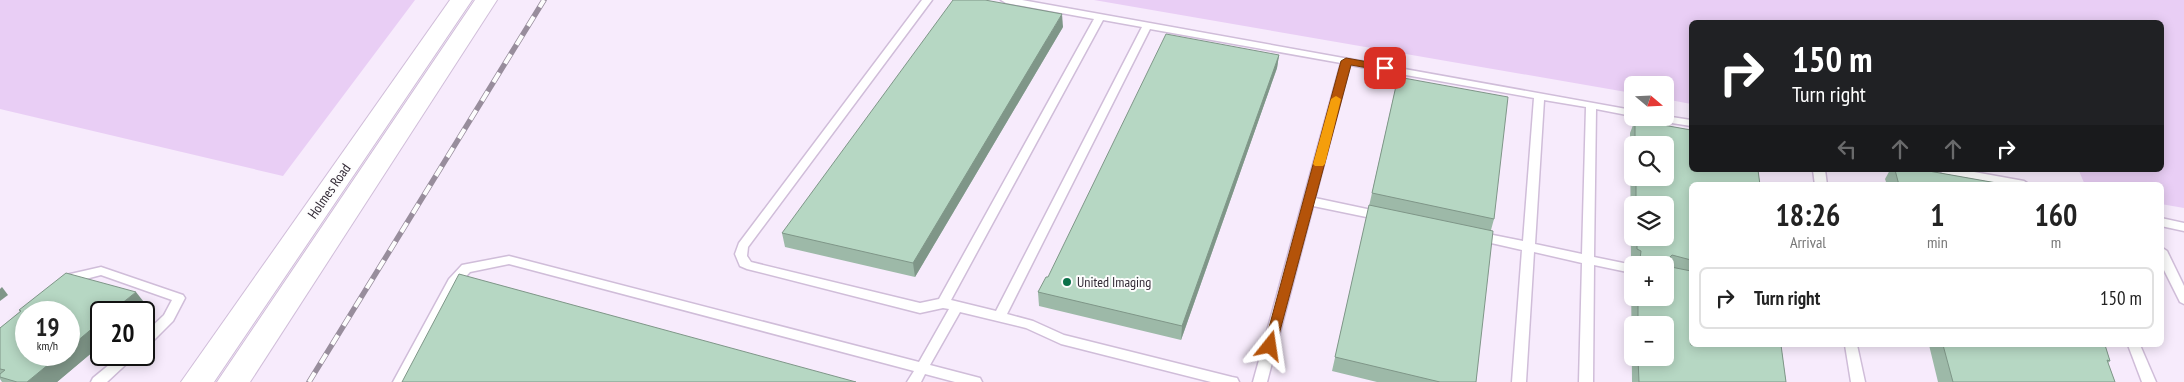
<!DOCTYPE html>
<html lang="en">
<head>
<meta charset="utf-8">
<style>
  body { margin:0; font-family:"PT Sans Narrow",sans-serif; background:#f6f6f6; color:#222; height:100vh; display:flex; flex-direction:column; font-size:19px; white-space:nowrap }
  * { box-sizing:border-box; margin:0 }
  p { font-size:16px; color:#767676 }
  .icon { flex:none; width:28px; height:28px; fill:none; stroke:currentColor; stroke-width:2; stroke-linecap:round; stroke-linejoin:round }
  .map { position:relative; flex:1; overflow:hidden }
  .side { position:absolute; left:1689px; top:182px; width:475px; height:165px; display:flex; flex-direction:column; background:#fff; border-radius:8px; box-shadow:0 2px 12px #0003 }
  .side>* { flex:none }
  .banner { position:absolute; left:1689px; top:20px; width:475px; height:152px; border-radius:8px; box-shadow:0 2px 12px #0003; background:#202124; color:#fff; overflow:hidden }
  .needle { width:32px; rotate:109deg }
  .tools { position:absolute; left:1624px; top:76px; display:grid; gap:10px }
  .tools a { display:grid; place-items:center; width:50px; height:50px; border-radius:8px; background:#fff; box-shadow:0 2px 12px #0003; font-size:25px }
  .speed { position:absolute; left:15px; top:301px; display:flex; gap:10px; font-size:25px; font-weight:700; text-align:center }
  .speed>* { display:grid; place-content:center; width:65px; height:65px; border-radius:50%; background:#fff; box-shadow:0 2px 12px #0003; line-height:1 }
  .speed small { font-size:12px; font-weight:400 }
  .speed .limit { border:2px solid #111; border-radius:8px; background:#fff; color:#111 }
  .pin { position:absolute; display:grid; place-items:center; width:42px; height:42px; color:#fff; margin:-21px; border-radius:10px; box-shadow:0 2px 8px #0006 }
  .me { position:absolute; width:55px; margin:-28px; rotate:15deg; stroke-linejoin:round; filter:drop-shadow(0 0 4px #0008) }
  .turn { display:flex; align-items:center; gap:18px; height:105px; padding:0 20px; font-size:22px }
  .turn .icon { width:65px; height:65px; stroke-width:2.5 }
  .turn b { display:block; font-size:35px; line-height:42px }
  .lanes { display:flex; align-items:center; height:48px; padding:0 20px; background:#0003; justify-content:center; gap:25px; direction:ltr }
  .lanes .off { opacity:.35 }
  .eta { display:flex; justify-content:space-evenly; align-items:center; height:85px; text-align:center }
  .eta b { font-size:30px; font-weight:600; line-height:35px }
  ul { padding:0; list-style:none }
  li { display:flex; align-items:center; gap:15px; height:62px; margin:0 10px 8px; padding:0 10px; border:2px solid #e0e0e0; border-radius:8px }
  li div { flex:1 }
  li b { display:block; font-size:19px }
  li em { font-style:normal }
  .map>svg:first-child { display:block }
</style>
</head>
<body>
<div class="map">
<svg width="2184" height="382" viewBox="0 0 2184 382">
  <rect width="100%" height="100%" fill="#f7ebfc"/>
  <g fill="#e9cef5">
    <polygon points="0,0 415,0 283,176 0,109"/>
    <polygon points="1094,0 2184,0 2184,208 2161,204 2161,185 2085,185 2079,171 2074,170 2161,170 2161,22 1691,22 1691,104 1665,99 1665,85 1632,85 1632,93"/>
  </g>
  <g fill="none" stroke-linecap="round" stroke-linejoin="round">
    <defs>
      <g id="service">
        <path d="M922,0H932L748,247L747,256L751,262L920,303L939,299L1094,19L1006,3L1001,0H1022L1632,110V116L1596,109L1594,257L1633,265L1632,273L1594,265L1593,382H1579L1582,263L1534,252L1526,382H1512L1522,250L1478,240L1472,236L1478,232L1523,241L1534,98L1350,65L1315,198L1381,212L1387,216L1381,220L1313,206L1267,382H1253L1341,63L1150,29L1007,314L1033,321L1064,335L1232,377L1237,378L1239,382H1211L1061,344L1026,328L960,312L930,365L980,378L982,382H955L925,374L921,382H907L914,371L509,264L470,272L458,285L407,382H393L449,279L462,265L509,256L919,362L949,309L943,308L920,313L747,269L740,266L735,254L739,243ZM1103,20L1142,27L996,311L951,300ZM1544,100L1586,107L1582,254L1535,244Z"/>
        <polygon points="1665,116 1691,120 1691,126 1659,121 1654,118 1665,118"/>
        <polygon points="1813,170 1825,170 1827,185 1815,185"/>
        <polygon points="1938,170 1963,170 2024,181 2030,185 2004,185 1944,174"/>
        <polygon points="2161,218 2184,223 2184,231 2161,226"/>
        <polygon points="2161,247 2167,251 2184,286 2184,304 2180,302 2161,264"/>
        <polygon points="101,267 183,295 185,298 173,321 149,345 144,347 144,334 164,315 172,300 101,275 74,282 64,286 60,285 58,282 66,275"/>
        <polygon points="1845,345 1857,345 1865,382 1851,382"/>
        <polygon points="2128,345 2140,345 2156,382 2142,382"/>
        <polygon points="121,355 136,355 107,382 91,382 93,378"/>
      </g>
      <g id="secondary">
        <polygon points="450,0 472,0 214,382 181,382"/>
        <polygon points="475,0 497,0 250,382 217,382"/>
      </g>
    </defs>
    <use href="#service" stroke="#d0bdd9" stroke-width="3"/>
    <use href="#secondary" stroke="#d0bdd9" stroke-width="2"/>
    <use href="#service" fill="#fff" fill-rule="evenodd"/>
    <use href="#secondary" fill="#fff" fill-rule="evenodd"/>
    <defs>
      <polyline id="rail" points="309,382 544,0"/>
    </defs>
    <use href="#rail" stroke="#988d9c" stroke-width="5.5"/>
    <use href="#rail" stroke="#fdfdfd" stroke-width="4" stroke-dasharray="11" stroke-linecap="butt"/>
  </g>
  <g fill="#9db9a8" fill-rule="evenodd">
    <polygon points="1063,27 915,277 785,247 782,233"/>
    <polygon points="1279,55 1277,68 1181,340 1039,306 1038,292 1048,277"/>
    <polygon points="1398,77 1494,219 1491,230 1476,382 1377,382 1332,371"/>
    <path d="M1635,120L1691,130V170H1758L1760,185H1691V345H1781L1786,382H1632L1631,275L1632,272V298H1665V265H1635L1631,263L1630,133ZM1632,145H1665V178H1632ZM1632,205H1665V238H1632ZM1632,325H1665V358H1632Z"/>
    <polygon points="1890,170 1923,170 2008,185 1887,185 1885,179"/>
    <polygon points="147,306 101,312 101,345 57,382 2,382 0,379 0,328 20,312 19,310"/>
    <polygon points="1929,345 2105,345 2110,361 2108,363 2115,382 1938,382"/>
  </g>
  <g fill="#7f9688">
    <polygon points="1062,14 1063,27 915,277 913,263"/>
    <polygon points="1279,55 1277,68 1181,340 1182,326"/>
    <polygon points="2,287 8,295 0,301 0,289"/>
    <polygon points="136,292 147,306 139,312 111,312"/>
    <polygon points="101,321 101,345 57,382 27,382 60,355 69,355 69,348"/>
  </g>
  <g fill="#b6d7c3" stroke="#7f9688">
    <polygon points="953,0 985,0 1062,14 913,263 782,233"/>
    <polygon points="1166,34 1279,55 1182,326 1038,292 1046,277 1048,277"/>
    <polygon points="1398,77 1508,97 1494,219 1372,193"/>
    <polygon points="1635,120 1691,130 1691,170 1758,170 1760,185 1691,185 1691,260 1672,255 1670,257 1671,267 1691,271 1691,345 1781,345 1786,382 1639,382 1638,358 1665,358 1665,325 1638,325 1638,298 1665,298 1665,265 1637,265 1637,261 1640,259 1641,251 1637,249 1637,238 1665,238 1665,205 1636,205 1636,178 1665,178 1665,145 1635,145"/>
    <polygon points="1895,170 1923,170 2008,185 1899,185"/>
    <polygon points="1369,205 1493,231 1476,382 1440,382 1335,357"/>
    <polygon points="66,273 136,292 111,312 101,312 101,321 69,348 69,312 26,312 26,355 60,355 27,382 17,382 0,377 0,374 5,370 0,369 0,328 21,311 19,310"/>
    <polygon points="459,274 856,382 402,382"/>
    <polygon points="1943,345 2105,345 2110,361 2107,360 2115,382 1953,382"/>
  </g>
  <polygon fill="#b45309" stroke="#753606" points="1346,58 1385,65 1390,68 1385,71 1351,65 1276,346 1270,351 1264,346 1341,61"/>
  <polygon fill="#f59e0b" points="1336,96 1341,99 1325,164 1323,166 1315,166 1313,164 1331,99"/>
  <circle fill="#0a7149" stroke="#fdfdfd" stroke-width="2" cx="1067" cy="282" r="5"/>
  <g text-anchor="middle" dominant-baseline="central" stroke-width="4" stroke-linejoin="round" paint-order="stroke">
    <g font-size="14" fill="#322a35" stroke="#fdfdfd">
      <text transform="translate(329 191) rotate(-55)">Holmes Road</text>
    </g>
    <g font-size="14" fill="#322a35" stroke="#fdfdfd" text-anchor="start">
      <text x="1077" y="282">United Imaging</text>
    </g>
  </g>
</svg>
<div class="tools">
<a><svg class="needle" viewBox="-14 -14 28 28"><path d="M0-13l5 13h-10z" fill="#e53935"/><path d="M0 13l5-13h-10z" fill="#767676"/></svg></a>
<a><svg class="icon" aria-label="search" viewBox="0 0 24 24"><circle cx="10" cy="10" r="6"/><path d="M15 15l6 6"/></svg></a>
<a><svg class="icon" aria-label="layers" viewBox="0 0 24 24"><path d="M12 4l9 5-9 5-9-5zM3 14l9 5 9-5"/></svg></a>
<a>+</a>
<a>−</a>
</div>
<div class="speed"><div>19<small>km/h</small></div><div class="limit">20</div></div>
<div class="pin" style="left:1385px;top:68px;background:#d93025"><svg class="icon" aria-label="arrive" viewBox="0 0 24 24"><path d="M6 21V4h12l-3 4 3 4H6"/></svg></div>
<svg class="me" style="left:1270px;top:346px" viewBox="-20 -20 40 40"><path d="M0-17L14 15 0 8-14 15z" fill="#b45309" stroke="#fff" stroke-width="4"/></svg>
<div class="banner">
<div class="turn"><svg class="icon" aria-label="right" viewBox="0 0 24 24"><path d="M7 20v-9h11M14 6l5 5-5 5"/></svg><div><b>150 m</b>Turn right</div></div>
<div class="lanes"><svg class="icon off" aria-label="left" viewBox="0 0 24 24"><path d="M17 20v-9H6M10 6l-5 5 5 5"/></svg><svg class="icon off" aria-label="ahead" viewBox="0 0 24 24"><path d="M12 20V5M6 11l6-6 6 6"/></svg><svg class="icon off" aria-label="ahead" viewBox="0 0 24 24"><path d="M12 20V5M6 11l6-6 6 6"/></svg><svg class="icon" aria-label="right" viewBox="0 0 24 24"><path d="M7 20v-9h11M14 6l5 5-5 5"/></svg></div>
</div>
<section class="side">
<div class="eta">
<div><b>18:26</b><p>Arrival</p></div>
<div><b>1</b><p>min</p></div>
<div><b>160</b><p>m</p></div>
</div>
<ul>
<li><svg class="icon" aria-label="right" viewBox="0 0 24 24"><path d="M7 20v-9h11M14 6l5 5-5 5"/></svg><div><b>Turn right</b></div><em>150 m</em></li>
</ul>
</section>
</div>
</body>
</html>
